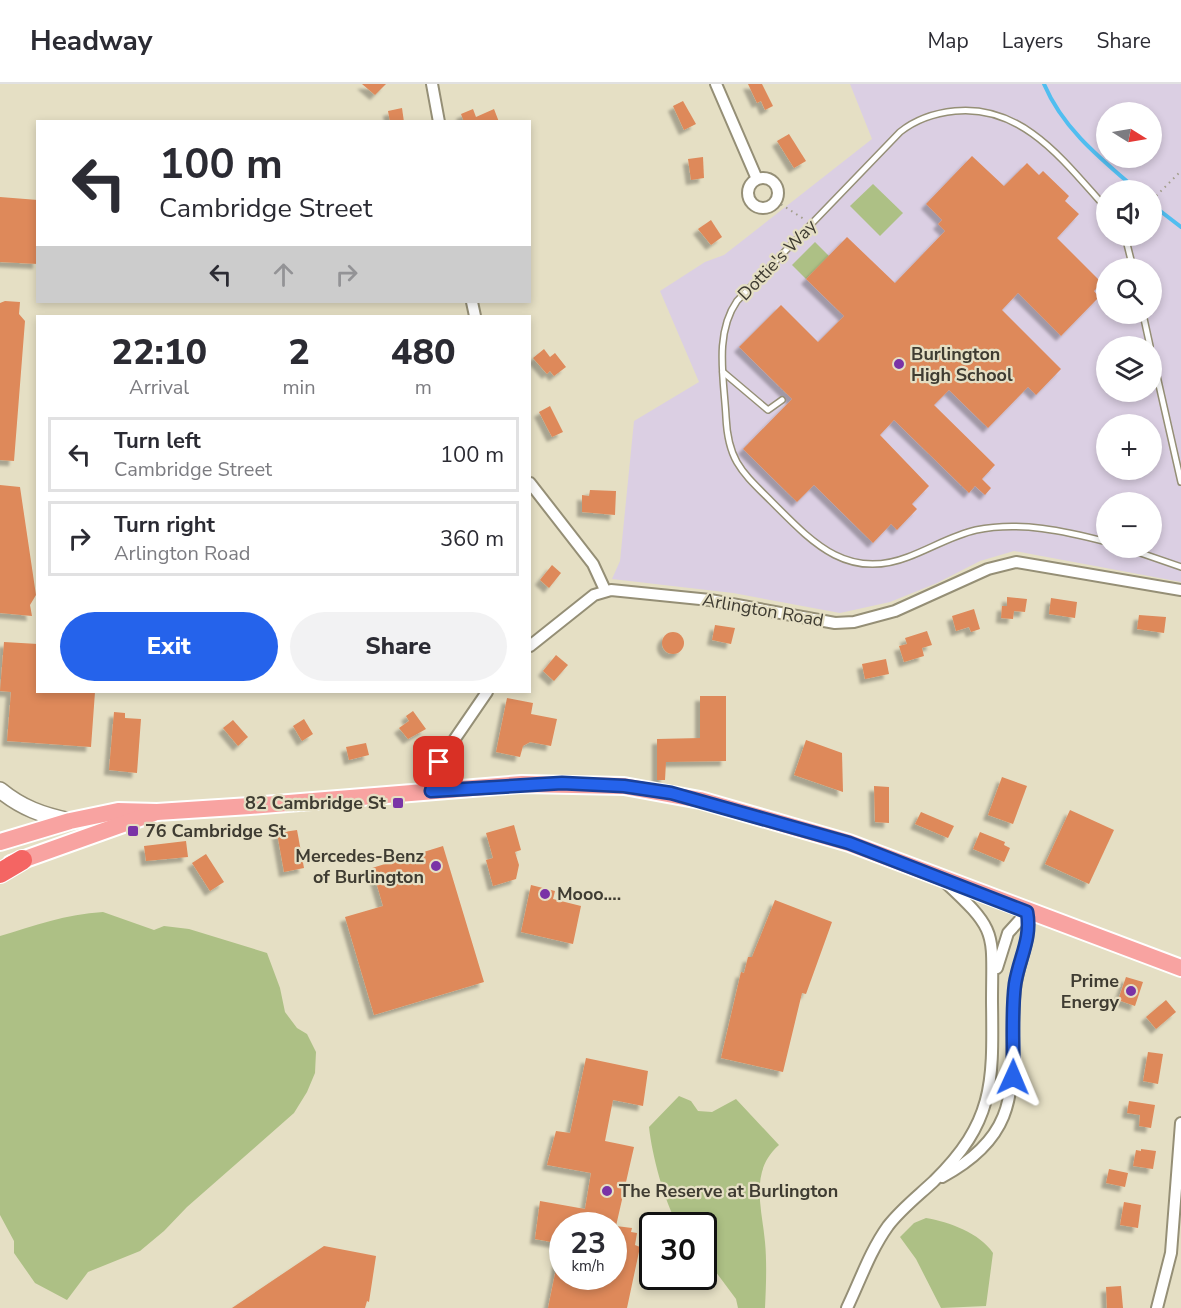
<!DOCTYPE html>
<html lang="en">
<head>
<meta charset="utf-8">
<style>
  body { margin:0; font-family:"Nunito Sans",sans-serif; background:#f2f2f3; color:#2b2b33; height:100vh; display:flex; flex-direction:column; font-size:22px; white-space:nowrap }
  * { box-sizing:border-box; margin:0 }
  p { font-size:20px; color:#7c7c81 }
  .icon { flex:none; width:33px; height:33px; fill:none; stroke:currentColor; stroke-width:2; stroke-linecap:round; stroke-linejoin:round }
  .map { position:relative; flex:1; overflow:hidden }
  .details { position:absolute; left:36px; top:231px; width:495px; height:378px; display:flex; flex-direction:column; background:#fff; border-radius:0px; box-shadow:0 3px 9px #0003 }
  .details>* { flex:none }
  .hud { position:absolute; left:36px; top:36px; width:495px; height:183px; border-radius:0px; box-shadow:0 3px 9px #0003; background:#fff; color:#2b2b33; overflow:hidden }
  .needle { width:39px; rotate:101deg }
  .buttons { position:absolute; left:1096px; top:18px; display:grid; gap:12px }
  .buttons a { display:grid; place-items:center; width:66px; height:66px; border-radius:50%; background:#fff; box-shadow:0 3px 9px #0003; font-size:30px }
  .speed { position:absolute; left:549px; top:1128px; display:flex; gap:12px; font-size:30px; font-weight:700; text-align:center }
  .speed>* { display:grid; place-content:center; width:78px; height:78px; border-radius:50%; background:#fff; box-shadow:0 3px 9px #0003; line-height:1 }
  .speed small { font-size:15px; font-weight:400 }
  .speed .limit { border:3px solid #111; border-radius:9px; background:#fff; color:#111 }
  .pin { position:absolute; display:grid; place-items:center; width:51px; height:51px; color:#fff; margin:-26px; border-radius:12px; box-shadow:0 3px 9px #0006 }
  .me { position:absolute; width:66px; margin:-33px; rotate:1deg; stroke-linejoin:round; filter:drop-shadow(0 0 4px #0008) }
  .turn { display:flex; align-items:center; gap:21px; height:126px; padding:0 24px; font-size:27px }
  .turn .icon { width:78px; height:78px; stroke-width:2.5 }
  .turn b { display:block; font-size:42px; line-height:51px }
  .lanes { display:flex; align-items:center; height:57px; padding:0 24px; background:#0003; justify-content:center; gap:30px; direction:ltr }
  .lanes .off { opacity:.35 }
  .eta { display:flex; justify-content:space-evenly; align-items:center; height:102px; text-align:center }
  .eta b { font-size:36px; font-weight:800; line-height:42px }
  .cta { display:flex; gap:12px; margin-top:auto; padding:12px 24px }
  .cta a { flex:1; height:69px; border-radius:36px; background:#2563eb; color:#fff; font-size:24px; font-weight:800; line-height:69px; text-align:center }
  .cta a+a { background:#f2f2f3; color:#2b2b33 }
  ul { padding:0; list-style:none }
  li { display:flex; align-items:center; gap:18px; height:75px; margin:0 12px 9px; padding:0 12px; border:3px solid #e1e1e2; border-radius:0px }
  li div { flex:1 }
  li b { display:block; font-size:22px }
  li em { font-style:normal }
  header { display:flex; align-items:center; gap:36px; box-sizing:border-box; height:84px; padding:0 30px; background:#fff; border-bottom:2px solid #e1e1e2 }
  header strong { font-size:28px }
  nav { display:flex; gap:33px; margin-inline-start:auto; font-size:21px }
  .map>svg:first-child { display:block }
</style>
</head>
<body>
<header>
<strong>Headway</strong>
<nav><a>Map</a><a>Layers</a><a>Share</a></nav>
</header>
<div class="map">
<svg width="1181" height="1224" viewBox="0 0 1181 1224">
  <defs>
    <filter id="shadow"><feDropShadow dx="-5" dy="5" stdDeviation="1.5" flood-color="#0004"/></filter>
  </defs>
  <rect width="100%" height="100%" fill="#e5dfc4"/>
  <path fill="#dbcfe3" fill-rule="evenodd" d="M850,0H1181V498L1014,467L980,477L937,499L890,518L840,529L733,509L612,495L620,477L634,337L699,298L660,207L705,178L724,171L872,55ZM1107,28H1152V74H1107ZM1107,106H1152V152H1107ZM1107,184H1152V230H1107ZM1107,262H1152V308H1107ZM1107,340H1152V386H1107ZM1107,418H1152V464H1107Z"/>
  <g fill="#adc085">
    <polygon points="873,100 903,129 880,152 850,122"/>
    <polygon points="815,158 829,172 806,195 792,181"/>
    <path d="M103,828L154,846L164,842L189,845L267,869L280,904L285,928L297,944L307,950L316,968L315,989L307,1008L294,1029L187,1123L164,1147L140,1167L88,1188L67,1216L35,1199L14,1169V1157L0,1131V852C34,842 66,830 103,828Z"/>
    <path d="M679,1012L691,1017L698,1027L712,1028L736,1015L779,1061C749,1087 762,1124 765,1158C767,1179 766,1203 765,1224H738L736,1215L704,1172V1142L678,1141C664,1117 652,1071 649,1043Z"/>
    <path d="M926,1134C949,1138 980,1149 993,1169L986,1222L941,1224L916,1175L900,1153L914,1139Z"/>
  </g>
  <g fill="none" stroke-linecap="round" stroke-linejoin="round">
    <g stroke="#51bef0" stroke-width="4">
      <path d="M1044,0C1063,45 1101,75 1137,106"/>
      <polyline points="1155,123 1181,143"/>
    </g>
  </g>
  <g fill="#de895a" filter="url(#shadow)">
    <polygon points="362,0 386,0 375,11"/>
    <polygon points="748,0 762,0 773,22 765,26 761,17 757,19"/>
    <polygon points="683,17 696,40 684,46 673,22"/>
    <polygon points="402,24 404,38 390,38 388,27"/>
    <polygon points="473,25 476,33 494,25 499,38 464,38 461,30"/>
    <polygon points="789,50 806,77 794,84 777,57"/>
    <polygon points="972,72 1004,102 1027,79 1039,91 1043,87 1069,112 1065,117 1079,130 1057,154 1102,199 1094,207 1099,213 1061,252 1018,209 1002,226 1061,285 1036,311 1028,303 988,344 949,306 934,321 995,381 982,395 991,404 985,411 975,402 969,409 894,336 880,351 929,402 912,420 917,425 897,446 891,440 873,459 814,401 797,418 743,365 792,315 739,263 781,221 818,258 844,232 806,195 847,153 895,199 945,147 938,140 942,136 926,120"/>
    <polygon points="703,73 704,94 691,96 688,75"/>
    <polygon points="0,113 38,116 38,180 0,178"/>
    <polygon points="711,136 722,153 711,161 698,145"/>
    <polygon points="5,217 20,218 19,230 25,237 14,377 0,376 0,219"/>
    <polygon points="544,265 550,273 555,269 566,283 554,292 550,287 547,290 533,274"/>
    <polygon points="550,322 563,348 552,353 539,328"/>
    <polygon points="0,401 20,403 36,511 30,521 32,532 0,529"/>
    <polygon points="590,406 616,407 615,431 582,428 582,411 589,412"/>
    <polygon points="552,481 561,489 549,504 540,496"/>
    <polygon points="1007,513 1027,515 1025,528 1014,527 1013,535 1001,534 1002,522 1007,522"/>
    <polygon points="1051,514 1077,518 1075,534 1049,530"/>
    <polygon points="974,525 980,545 971,548 969,543 956,547 952,532"/>
    <polygon points="1139,531 1166,533 1164,549 1137,545"/>
    <polygon points="715,541 735,544 731,560 712,556"/>
    <polygon points="927,547 932,561 922,564 924,572 904,578 899,562 907,560 905,554"/>
    <circle cx="673" cy="559" r="11"/>
    <polygon points="4,558 38,560 38,608 95,608 91,663 7,657 11,608 0,607"/>
    <polygon points="556,571 568,581 554,597 543,587"/>
    <polygon points="886,575 889,590 865,595 862,580"/>
    <polygon points="700,612 726,612 726,677 666,678 665,696 657,696 657,655 700,654"/>
    <polygon points="507,614 533,619 531,630 557,635 551,662 530,658 523,662 520,673 496,668"/>
    <polygon points="413,627 426,645 408,655 399,644 409,637 406,632"/>
    <polygon points="114,628 125,629 125,634 141,635 137,689 109,686"/>
    <polygon points="304,635 313,650 302,657 293,642"/>
    <polygon points="233,636 248,653 238,662 223,644"/>
    <polygon points="806,656 842,669 843,708 794,691"/>
    <polygon points="366,659 369,671 349,676 346,663"/>
    <polygon points="1002,693 1027,702 1013,740 988,731"/>
    <polygon points="874,702 889,703 889,739 875,738"/>
    <polygon points="1070,726 1114,746 1089,800 1045,780"/>
    <polygon points="921,728 954,742 948,754 915,740"/>
    <polygon points="514,741 521,766 515,768 519,781 516,795 493,802 486,776 493,774 486,749"/>
    <polygon points="297,746 304,784 284,788 277,749"/>
    <polygon points="980,748 1005,758 1004,761 1010,764 1004,778 973,765"/>
    <polygon points="186,757 188,773 146,777 144,762"/>
    <polygon points="443,762 484,898 374,931 345,833 383,822 372,784"/>
    <polygon points="206,770 224,798 210,807 192,779"/>
    <polygon points="531,801 555,807 553,815 581,822 573,860 521,848"/>
    <polygon points="775,816 832,838 806,910 802,909 783,988 721,974 741,888 744,889 748,873 752,873"/>
    <polygon points="1126,893 1143,898 1135,922 1118,916"/>
    <polygon points="1166,916 1176,928 1156,945 1146,933"/>
    <polygon points="1148,968 1163,970 1158,1000 1143,997"/>
    <polygon points="586,974 648,987 643,1022 613,1016 605,1057 634,1063 616,1142 632,1144 631,1148 637,1149 635,1161 640,1163 627,1224 548,1224 558,1175 562,1175 562,1192 614,1192 614,1142 562,1142 562,1160 535,1155 540,1117 585,1125 591,1089 547,1081 556,1047 570,1049"/>
    <polygon points="1129,1017 1155,1021 1151,1044 1139,1042 1140,1031 1127,1029"/>
    <polygon points="1141,1065 1156,1067 1153,1085 1133,1082 1136,1066 1141,1067"/>
    <polygon points="1109,1085 1128,1089 1125,1103 1106,1099"/>
    <polygon points="1124,1118 1141,1121 1138,1144 1120,1141"/>
    <polygon points="324,1162 376,1172 369,1218 367,1217 365,1224 232,1224"/>
    <polygon points="1121,1202 1123,1224 1107,1224 1106,1203"/>
  </g>
  <g fill="none" stroke-linecap="round" stroke-linejoin="round">
    <defs>
      <g id="service">
        <path d="M1107,125C1066,80 1024,20 955,27C935,29 915,36 900,48L737,217C714,250 724,295 726,333C728,377 742,388 771,417C811,457 846,497 908,473C930,465 953,451 976,446C1020,437 1065,447 1107,458"/>
        <polyline points="1125,152 1133,184"/>
        <polyline points="1143,230 1150,262"/>
        <polyline points="1152,270 1181,398"/>
        <polyline points="723,288 768,326 782,316"/>
        <polyline points="1126,464 1181,483"/>
      </g>
      <g id="minor">
        <polyline points="432,0 439,38"/>
        <polyline points="716,0 757,95"/>
        <circle cx="763" cy="109" r="15"/>
        <polyline points="472,218 475,232"/>
        <polyline points="530,399 593,480 605,506"/>
        <polyline points="530,562 594,511 611,506 710,516 835,539 854,538 895,527 988,485 1016,478 1181,506"/>
        <polyline points="431,707 437,681 487,608"/>
        <polyline points="997,884 1008,849 1027,828"/>
        <path d="M942,1093C1033,1044 1006,988 1015,905C1018,877 1032,856 1027,828"/>
        <path d="M847,1224C860,1197 870,1167 888,1142C901,1125 918,1112 934,1097C995,1037 993,998 992,918C992,848 999,848 945,798"/>
        <polyline points="1157,1224 1171,1169 1181,1039"/>
      </g>
      <path id="secondary" d="M0,706C22,724 42,731 70,737"/>
      <g id="primary">
        <polyline points="0,758 70,737 118,727 157,728 250,722 522,700 624,702 700,716 849,759 1181,884"/>
        <polyline points="11,780 154,729"/>
      </g>
      <polyline id="motorway" points="0,789 22,776"/>
    </defs>
    <use href="#service" stroke="#958f76" stroke-width="8"/>
    <use href="#minor" stroke="#958f76" stroke-width="14"/>
    <use href="#secondary" stroke="#958f76" stroke-width="18"/>
    <use href="#primary" stroke="#fff" stroke-width="20"/>
    <use href="#motorway" stroke="#fff" stroke-width="22"/>
    <g stroke="#a19d89" stroke-width="2" stroke-dasharray="1.5 4.5" stroke-linecap="butt">
      <polyline points="1152,116 1181,87"/>
      <polyline points="776,117 804,135"/>
    </g>
    <use href="#service" stroke="#fff" stroke-width="5"/>
    <use href="#minor" stroke="#fff" stroke-width="10"/>
    <use href="#secondary" stroke="#fff" stroke-width="15"/>
    <use href="#primary" stroke="#f8a3a1" stroke-width="16"/>
    <use href="#motorway" stroke="#f46563" stroke-width="20"/>
  </g>
  <g fill="none" stroke-linecap="round" stroke-linejoin="round">
    <defs>
      <path id="route" d="M439,678L431,707L562,699L624,702L671,709L849,759L1027,828C1032,855 1019,874 1015,900C1011,931 1014,962 1013,993"/>
    </defs>
    <use href="#route" stroke="#184099" stroke-width="15"/>
    <use href="#route" stroke="#2563eb" stroke-width="10"/>
  </g>
  <g fill="#7a33a6" stroke="#e5dfc4" stroke-width="2">
    <circle cx="899" cy="280" r="6"/>
    <rect x="392" y="713" width="12" height="12" rx="3"/>
    <rect x="127" y="741" width="12" height="12" rx="3"/>
    <circle cx="436" cy="782" r="6"/>
    <circle cx="545" cy="810" r="6"/>
    <circle cx="1131" cy="907" r="6"/>
    <circle cx="607" cy="1107" r="6"/>
  </g>
  <g text-anchor="middle" dominant-baseline="central" stroke-width="4.5" stroke-linejoin="round" paint-order="stroke">
    <g font-size="18" fill="#3f3c32" stroke="#e5dfc4">
      <text transform="translate(777 176) rotate(-46)">Dottie's Way</text>
      <text transform="translate(763 526) rotate(10)">Arlington Road</text>
    </g>
    <g font-size="18" font-weight="bold" fill="#3f3c32" stroke="#e5dfc4" text-anchor="start">
      <text x="911" y="270">Burlington<tspan x="911" dy="21">High School</tspan></text>
      <text x="386" y="719" text-anchor="end">82 Cambridge St</text>
      <text x="145" y="747">76 Cambridge St</text>
      <text x="424" y="772" text-anchor="end">Mercedes-Benz<tspan x="424" dy="21">of Burlington</tspan></text>
      <text x="557" y="810">Mooo....</text>
      <text x="1119" y="897" text-anchor="end">Prime<tspan x="1119" dy="21">Energy</tspan></text>
      <text x="619" y="1107">The Reserve at Burlington</text>
    </g>
  </g>
</svg>
<div class="buttons">
<a><svg class="needle" viewBox="-14 -14 28 28"><path d="M0-13l5 13h-10z" fill="#e53935"/><path d="M0 13l5-13h-10z" fill="#7c7c81"/></svg></a>
<a><svg class="icon" aria-label="sound" viewBox="0 0 24 24"><path d="M4 9h4l5-4v14l-5-4H4zM17 9q2 3 0 6"/></svg></a>
<a><svg class="icon" aria-label="search" viewBox="0 0 24 24"><circle cx="10" cy="10" r="6"/><path d="M15 15l6 6"/></svg></a>
<a><svg class="icon" aria-label="layers" viewBox="0 0 24 24"><path d="M12 4l9 5-9 5-9-5zM3 14l9 5 9-5"/></svg></a>
<a>+</a>
<a>−</a>
</div>
<div class="speed"><div>23<small>km/h</small></div><div class="limit">30</div></div>
<div class="pin" style="left:439px;top:678px;background:#d93025"><svg class="icon" aria-label="arrive" viewBox="0 0 24 24"><path d="M6 21V4h12l-3 4 3 4H6"/></svg></div>
<svg class="me" style="left:1013px;top:993px" viewBox="-20 -20 40 40"><path d="M0-17L14 15 0 8-14 15z" fill="#2563eb" stroke="#fff" stroke-width="4"/></svg>
<div class="hud">
<div class="turn"><svg class="icon" aria-label="left" viewBox="0 0 24 24"><path d="M17 20v-9H6M10 6l-5 5 5 5"/></svg><div><b>100 m</b>Cambridge Street</div></div>
<div class="lanes"><svg class="icon" aria-label="left" viewBox="0 0 24 24"><path d="M17 20v-9H6M10 6l-5 5 5 5"/></svg><svg class="icon off" aria-label="ahead" viewBox="0 0 24 24"><path d="M12 20V5M6 11l6-6 6 6"/></svg><svg class="icon off" aria-label="right" viewBox="0 0 24 24"><path d="M7 20v-9h11M14 6l5 5-5 5"/></svg></div>
</div>
<section class="details">
<div class="eta">
<div><b>22:10</b><p>Arrival</p></div>
<div><b>2</b><p>min</p></div>
<div><b>480</b><p>m</p></div>
</div>
<ul>
<li><svg class="icon" aria-label="left" viewBox="0 0 24 24"><path d="M17 20v-9H6M10 6l-5 5 5 5"/></svg><div><b>Turn left</b><p>Cambridge Street</p></div><em>100 m</em></li>
<li><svg class="icon" aria-label="right" viewBox="0 0 24 24"><path d="M7 20v-9h11M14 6l5 5-5 5"/></svg><div><b>Turn right</b><p>Arlington Road</p></div><em>360 m</em></li>
</ul>
<div class="cta"><a>Exit</a><a>Share</a></div>
</section>
</div>
</body>
</html>
